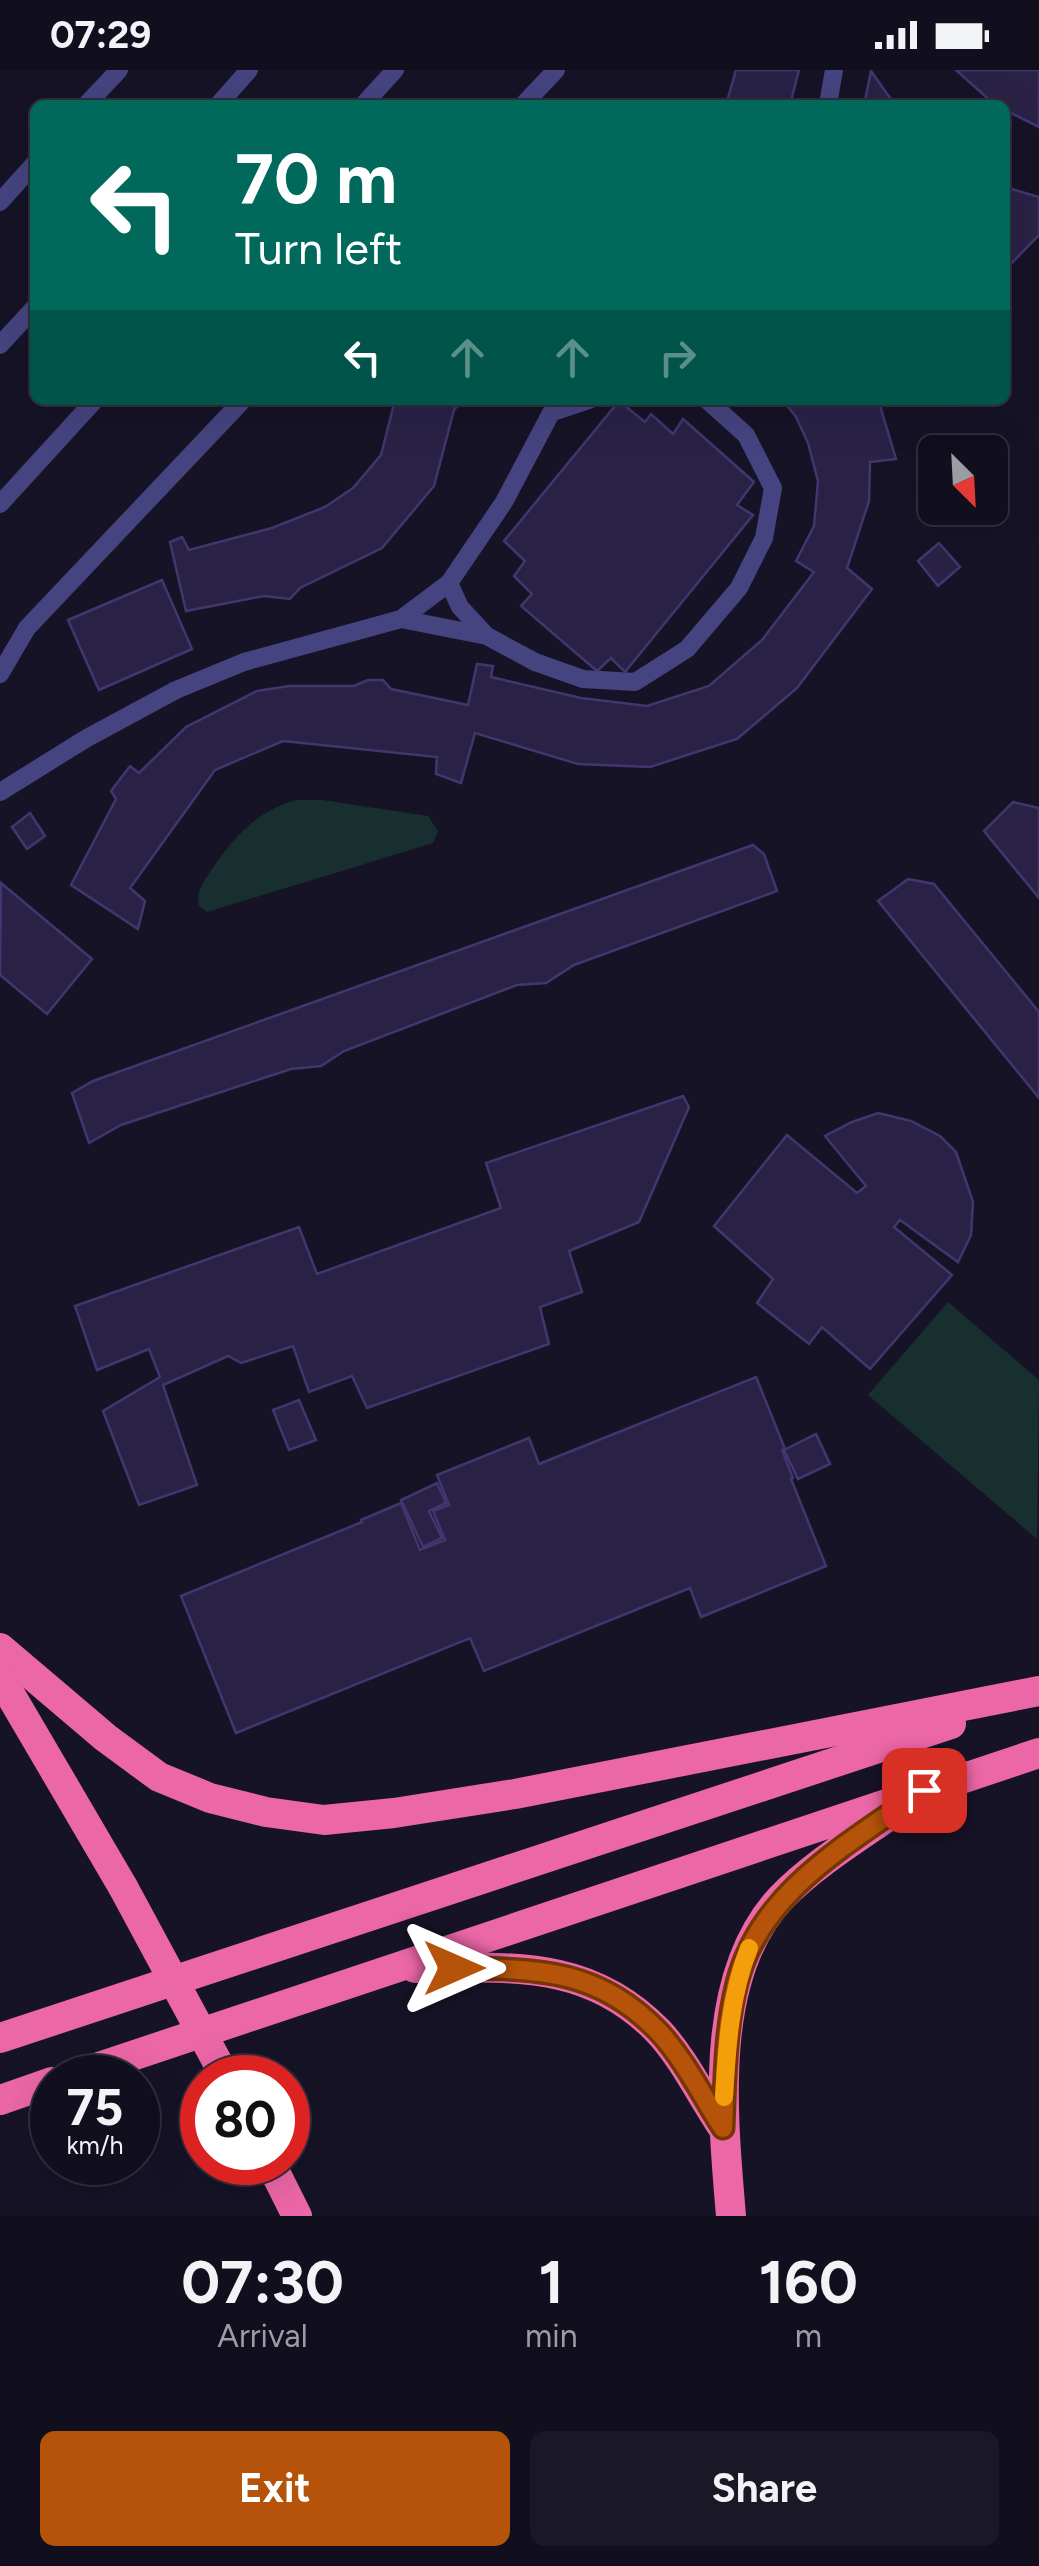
<!DOCTYPE html>
<html lang="en">
<head>
<meta charset="utf-8">
<style>
  body { margin:0; font-family:Figtree,sans-serif; background:#1a1726; color:#f1f3f6; height:100vh; display:flex; flex-direction:column; font-size:38px; white-space:nowrap }
  * { box-sizing:border-box; margin:0 }
  p { font-size:32px; color:#9c9ca4 }
  .icon { flex:none; width:55px; height:55px; fill:none; stroke:currentColor; stroke-width:2; stroke-linecap:round; stroke-linejoin:round }
  .map { position:relative; height:2146px; overflow:hidden }
  .side { display:flex; flex-direction:column; background:#110e1d; flex:1 }
  .side>* { flex:none }
  .guide { position:absolute; left:30px; top:30px; width:980px; height:305px; border-radius:15px; box-shadow:0 10px 40px #0002,0 0 0 2px #302e3b; background:#00695c; color:#fff; overflow:hidden }
  .needle { width:65px; rotate:156deg }
  .tools { position:absolute; left:918px; top:365px; display:grid; gap:20px }
  .tools a { display:grid; place-items:center; width:90px; height:90px; border-radius:15px; background:#110e1d; box-shadow:0 10px 40px #0002,0 0 0 2px #302e3b; font-size:50px }
  .speed { position:absolute; left:30px; top:1985px; display:flex; gap:20px; font-size:50px; font-weight:700; text-align:center }
  .speed>* { display:grid; place-content:center; width:130px; height:130px; border-radius:50%; background:#110e1d; box-shadow:0 10px 40px #0002,0 0 0 2px #302e3b; line-height:1 }
  .speed small { font-size:25px; font-weight:400 }
  .speed .limit { border:15px solid #d22; background:#fff; color:#111 }
  .pin { position:absolute; display:grid; place-items:center; width:85px; height:85px; color:#fff; margin:-42px; border-radius:20px; box-shadow:0 5px 15px #0006 }
  .me { position:absolute; width:110px; margin:-55px; rotate:90deg; stroke-linejoin:round; filter:drop-shadow(0 0 8px #0008) }
  .turn { display:flex; align-items:center; gap:35px; height:210px; padding:0 40px; font-size:45px }
  .turn .icon { width:130px; height:130px; stroke-width:2.5 }
  .turn b { display:block; font-size:70px; line-height:85px }
  .lanes { display:flex; align-items:center; height:95px; padding:0 40px; background:#0003; justify-content:center; gap:50px; direction:ltr }
  .lanes .off { opacity:.35 }
  .eta { display:flex; justify-content:space-evenly; align-items:center; height:170px; text-align:center }
  .eta b { font-size:60px; font-weight:700; line-height:70px }
  .primary-button { display:flex; gap:20px; margin-top:auto; padding:20px 40px }
  .primary-button a { flex:1; height:115px; border-radius:15px; background:#b45309; color:#fff; font-size:40px; font-weight:700; line-height:115px; text-align:center }
  .primary-button a+a { background:#1a1726; color:#f1f3f6 }
  .status { display:flex; justify-content:space-between; align-items:center; height:70px; padding:0 50px; background:#110e1d; direction:ltr }
  .status svg { height:28px; fill:currentColor }
  .map>svg:first-child { display:block }
</style>
</head>
<body>
<div class="status"><b>07:29</b><svg viewBox="0 0 49 12"><path d="M0 12V9h3v3zM5 12V6h3v6zM10 12V3h3v9zM15 12V0h3v12zM26 1h20v11H26zM47 4h2v5h-2z"/></svg></div>
<div class="map">
<svg width="1039" height="2146" viewBox="0 0 1039 2146">
  <rect width="100%" height="100%" fill="#171327"/>
  <g fill="#17302f">
    <path d="M297,730H322L428,746L438,761L433,773L207,842L199,836C196,820 204,812 212,799C234,767 258,740 297,730Z"/>
    <polygon points="948,1232 1039,1310 1037,1469 868,1325"/>
  </g>
  <g fill="#292246" stroke="#42366f" stroke-width="2.5">
    <polygon points="736,0 799,0 790,35 726,35"/>
    <polygon points="956,0 1039,0 1039,57 1005,40 1005,35 995,35"/>
    <polygon points="871,1 895,35 864,35"/>
    <polygon points="1005,117 1039,127 1039,165 1005,200"/>
    <polygon points="395,330 462,330 454,340 434,416 382,478 300,518 290,529 264,526 186,541 170,472 182,467 189,480 272,458 325,437 353,418 381,385"/>
    <polygon points="783,330 882,330 879,332 896,389 870,392 869,431 847,498 872,519 797,618 737,669 650,697 578,694 475,663 461,713 436,704 437,687 283,671 215,700 130,818 145,831 138,859 71,815 116,729 111,721 130,696 139,703 186,657 257,621 289,616 354,616 368,610 383,610 391,619 468,635 477,594 493,596 491,607 581,628 647,636 709,616 762,570 814,502 796,491 814,456 818,411 808,373 796,347"/>
    <polygon points="619,331 645,352 651,344 673,364 683,349 754,412 737,435 753,445 625,602 611,588 597,601 521,536 532,524 514,506 525,491 504,471"/>
    <polygon points="939,473 960,497 938,516 918,491"/>
    <polygon points="162,510 192,579 99,620 68,550"/>
    <polygon points="1013,732 1039,738 1039,828 984,761"/>
    <polygon points="30,743 45,766 27,779 12,757"/>
    <polygon points="753,775 764,784 777,821 574,895 546,913 517,915 344,981 321,996 291,999 121,1055 89,1073 72,1023 93,1011"/>
    <polygon points="908,809 934,814 1039,942 1039,1028 878,831"/>
    <polygon points="1,813 92,889 47,944 0,905"/>
    <polygon points="683,1026 689,1037 639,1152 569,1181 582,1222 540,1237 549,1274 367,1338 352,1306 309,1322 293,1276 241,1293 228,1286 163,1315 197,1415 139,1435 103,1341 160,1307 149,1279 97,1300 75,1236 299,1157 317,1204 501,1138 486,1093"/>
    <polygon points="878,1043 911,1051 940,1066 956,1082 973,1132 971,1165 958,1192 900,1150 894,1157 952,1205 870,1299 822,1257 809,1274 757,1233 773,1209 714,1156 787,1065 857,1123 866,1116 825,1066 852,1052"/>
    <polygon points="756,1307 785,1379 782,1380 793,1408 791,1409 826,1496 701,1547 690,1518 484,1601 470,1568 236,1663 181,1526 362,1452 361,1450 401,1433 420,1480 445,1470 433,1441 449,1435 437,1405 529,1368 539,1394"/>
    <polygon points="299,1330 316,1370 289,1380 273,1340"/>
    <polygon points="816,1364 830,1394 798,1409 784,1380"/>
    <polygon points="437,1413 446,1433 429,1441 442,1468 423,1477 401,1430"/>
  </g>
  <g fill="none" stroke-linecap="round" stroke-linejoin="round">
    <g stroke="#464480" stroke-width="18">
      <polyline points="86,35 119,0"/>
      <polyline points="218,35 249,0"/>
      <polyline points="363,35 395,0"/>
      <polyline points="523,35 556,0"/>
      <polyline points="828,35 834,0"/>
      <polyline points="0,132 35,93"/>
      <polyline points="0,275 35,237"/>
      <polyline points="556,341 589,330"/>
      <polyline points="0,434 95,330"/>
      <polyline points="449,513 460,537 486,565"/>
      <polyline points="401,549 487,566 535,592 583,609 635,612 687,579 739,518 764,468 773,418 746,365 707,330"/>
      <polyline points="0,604 27,558 243,330"/>
      <polyline points="0,722 87,668 176,620 244,592 401,549 449,513 504,432 551,343 563,330"/>
    </g>
    <g stroke="#ec67a7" stroke-width="30">
      <polyline points="0,1578 106,1668 159,1707 210,1728 266,1742 324,1750 394,1743 515,1724 1039,1621"/>
      <polyline points="0,1607 123,1817"/>
      <path d="M415,1898C509,1898 588,1888 659,1962C684,1989 702,2027 723,2058"/>
      <polyline points="0,1968 951,1654"/>
      <polyline points="66,2008 1039,1683"/>
      <polyline points="0,2030 52,2012"/>
      <polyline points="270,2092 297,2146"/>
      <path d="M731,2146C723,2048 707,1907 781,1828C814,1794 859,1767 897,1740"/>
    </g>
    <polyline stroke="#ec67a7" stroke-width="30" points="123,1817 226,2008"/>
  </g>
  <g fill="none" stroke-linecap="round" stroke-linejoin="round">
    <defs>
      <path id="route" d="M454,1898C537,1899 598,1898 659,1962C684,1989 703,2027 723,2058C725,2009 725,1960 737,1913C760,1820 852,1772 924,1720"/>
    </defs>
    <use href="#route" stroke="#753606" stroke-width="25"/>
    <use href="#route" stroke="#b45309" stroke-width="18"/>
    <path stroke="#f59e0b" stroke-width="18" d="M724,2027C727,1976 730,1926 749,1878"/>
  </g>
</svg>
<div class="tools">
<a><svg class="needle" viewBox="-14 -14 28 28"><path d="M0-13l5 13h-10z" fill="#e53935"/><path d="M0 13l5-13h-10z" fill="#9c9ca4"/></svg></a>
</div>
<div class="speed"><div>75<small>km/h</small></div><div class="limit">80</div></div>
<div class="pin" style="left:924px;top:1720px;background:#d93025"><svg class="icon" aria-label="arrive" viewBox="0 0 24 24"><path d="M6 21V4h12l-3 4 3 4H6"/></svg></div>
<svg class="me" style="left:454px;top:1898px" viewBox="-20 -20 40 40"><path d="M0-17L14 15 0 8-14 15z" fill="#b45309" stroke="#fff" stroke-width="4"/></svg>
<div class="guide">
<div class="turn"><svg class="icon" aria-label="left" viewBox="0 0 24 24"><path d="M17 20v-9H6M10 6l-5 5 5 5"/></svg><div><b>70 m</b>Turn left</div></div>
<div class="lanes"><svg class="icon" aria-label="left" viewBox="0 0 24 24"><path d="M17 20v-9H6M10 6l-5 5 5 5"/></svg><svg class="icon off" aria-label="ahead" viewBox="0 0 24 24"><path d="M12 20V5M6 11l6-6 6 6"/></svg><svg class="icon off" aria-label="ahead" viewBox="0 0 24 24"><path d="M12 20V5M6 11l6-6 6 6"/></svg><svg class="icon off" aria-label="right" viewBox="0 0 24 24"><path d="M7 20v-9h11M14 6l5 5-5 5"/></svg></div>
</div>
</div>
<section class="side">
<div class="eta">
<div><b>07:30</b><p>Arrival</p></div>
<div><b>1</b><p>min</p></div>
<div><b>160</b><p>m</p></div>
</div>
<div class="primary-button"><a>Exit</a><a>Share</a></div>
</section>
</body>
</html>
